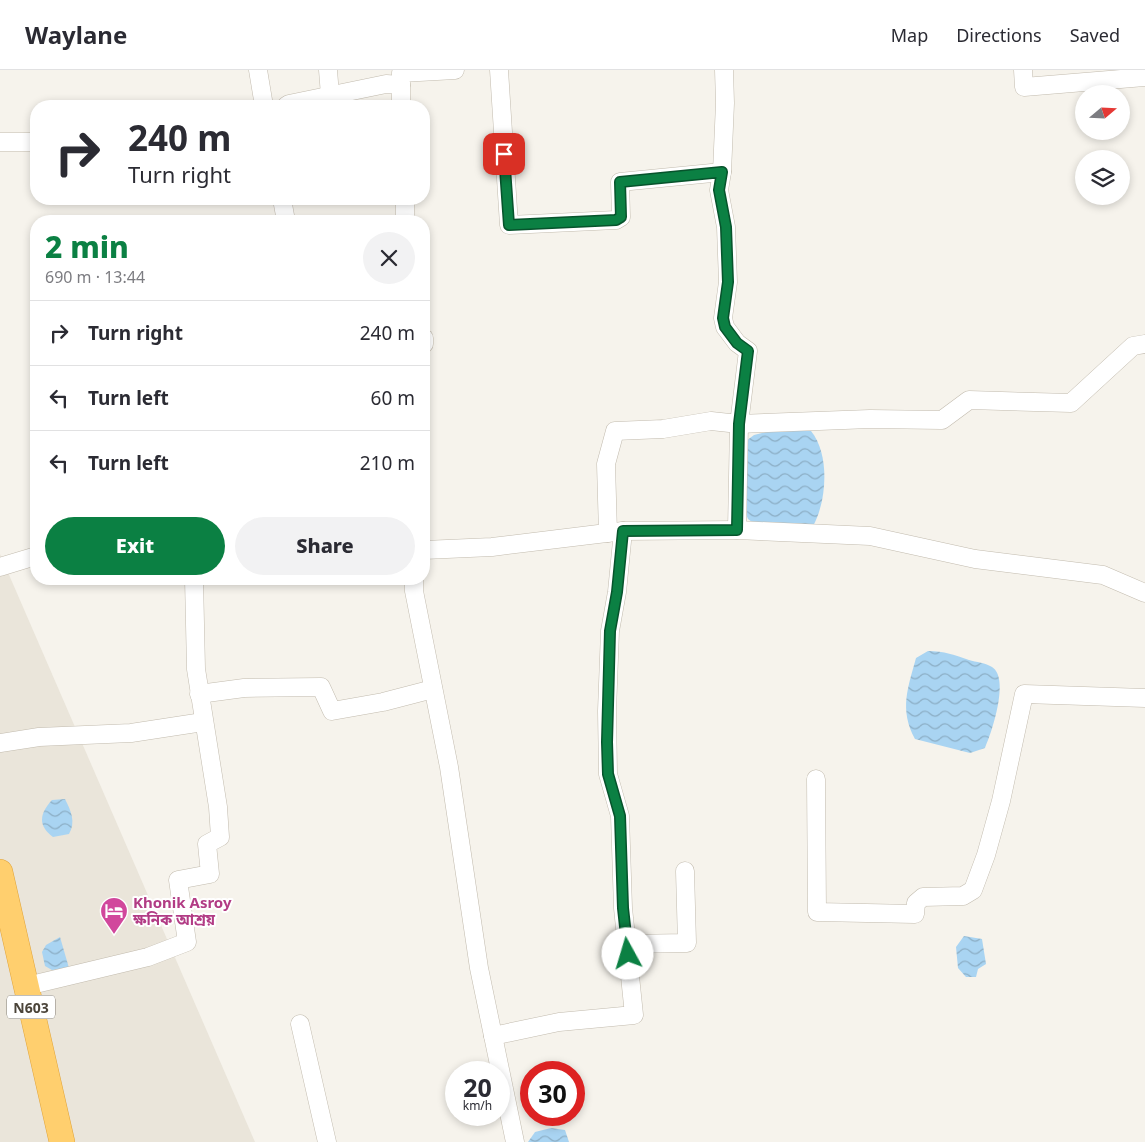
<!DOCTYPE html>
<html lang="en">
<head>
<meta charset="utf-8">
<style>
  body { margin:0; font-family:"Noto Sans","Noto Sans Bengali",sans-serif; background:#f2f2f3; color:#2b2b33; height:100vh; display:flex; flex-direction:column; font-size:19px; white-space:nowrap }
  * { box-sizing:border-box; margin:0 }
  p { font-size:16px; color:#7c7c81 }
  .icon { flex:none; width:28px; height:28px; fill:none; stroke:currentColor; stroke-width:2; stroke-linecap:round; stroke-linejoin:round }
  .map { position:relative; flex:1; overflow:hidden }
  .drawer { position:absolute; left:30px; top:145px; width:400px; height:370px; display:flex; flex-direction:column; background:#fff; border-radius:20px; box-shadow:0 2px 8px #0003 }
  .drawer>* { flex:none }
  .banner { position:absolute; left:30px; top:30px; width:400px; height:105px; border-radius:20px; box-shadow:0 2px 8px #0003; background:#fff; color:#2b2b33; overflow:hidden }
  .needle { width:32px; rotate:71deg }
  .fabs { position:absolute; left:1075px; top:15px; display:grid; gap:10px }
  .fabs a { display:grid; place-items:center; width:55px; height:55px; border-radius:50%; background:#fff; box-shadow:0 2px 8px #0003; font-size:25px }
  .speed { position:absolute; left:445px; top:991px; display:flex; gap:10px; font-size:25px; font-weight:700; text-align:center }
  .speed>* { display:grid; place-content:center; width:65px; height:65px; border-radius:50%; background:#fff; box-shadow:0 2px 8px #0003; line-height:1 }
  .speed small { font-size:12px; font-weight:400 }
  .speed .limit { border:8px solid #d22; background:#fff; color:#111 }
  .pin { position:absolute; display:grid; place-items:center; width:42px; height:42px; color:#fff; margin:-21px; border-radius:10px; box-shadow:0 2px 8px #0006 }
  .me { position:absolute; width:55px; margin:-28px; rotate:354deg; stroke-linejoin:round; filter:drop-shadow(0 0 4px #0008) }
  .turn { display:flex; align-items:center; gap:18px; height:105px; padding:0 15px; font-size:22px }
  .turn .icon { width:65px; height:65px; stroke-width:2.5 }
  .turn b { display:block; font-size:35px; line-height:42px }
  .round { display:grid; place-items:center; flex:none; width:52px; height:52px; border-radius:26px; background:#f2f2f3 }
  .head { display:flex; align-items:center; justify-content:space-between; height:85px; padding:0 15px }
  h1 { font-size:30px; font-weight:800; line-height:38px; color:#0b8043 }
  .primary-button { display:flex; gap:10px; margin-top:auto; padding:10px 15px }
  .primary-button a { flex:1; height:58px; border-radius:30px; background:#0b8043; color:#fff; font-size:20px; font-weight:800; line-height:58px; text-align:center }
  .primary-button a+a { background:#f2f2f3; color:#2b2b33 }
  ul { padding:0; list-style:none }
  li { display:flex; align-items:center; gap:15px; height:65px; padding:0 15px; border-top:1px solid #e1e1e2 }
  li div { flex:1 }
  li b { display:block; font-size:19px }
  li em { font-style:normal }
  header { display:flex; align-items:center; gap:30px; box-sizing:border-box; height:70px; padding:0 25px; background:#fff; border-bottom:1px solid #e1e1e2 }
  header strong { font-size:24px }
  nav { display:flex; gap:28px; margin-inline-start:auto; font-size:18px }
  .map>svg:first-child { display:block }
</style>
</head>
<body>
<header>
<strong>Waylane</strong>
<nav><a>Map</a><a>Directions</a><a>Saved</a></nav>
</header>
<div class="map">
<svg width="1145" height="1072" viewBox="0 0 1145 1072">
  <defs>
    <pattern id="water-waves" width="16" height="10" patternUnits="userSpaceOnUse" patternTransform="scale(1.25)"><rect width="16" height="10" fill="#a9d4f2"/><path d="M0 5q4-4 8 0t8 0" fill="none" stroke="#8caec5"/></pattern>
  </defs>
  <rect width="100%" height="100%" fill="#f6f3ec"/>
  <polygon fill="#eae5da" points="0,484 255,1072 0,1072"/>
  <g fill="url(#water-waves)">
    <path d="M777,359L811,361C830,384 827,431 813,456H757L748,449L744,440L746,371L754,365Z"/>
    <path d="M928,581C944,581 955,585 969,590C976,592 986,593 992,597C1010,608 992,662 985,678L970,683L915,669C899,639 908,618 916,588Z"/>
    <path d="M65,729C71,741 76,752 69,764L53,767C38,756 39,744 52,730Z"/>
    <polygon points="964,866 982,869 986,894 978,899 976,907 966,907 958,898 956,877"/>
    <polygon points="60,867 69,898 52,900 45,896 42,882 46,875"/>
    <polygon points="551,1058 565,1060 569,1072 528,1072 535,1062"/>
  </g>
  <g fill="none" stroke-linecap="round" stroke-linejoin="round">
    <defs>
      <g id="minor">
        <polyline points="258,0 264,36"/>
        <polyline points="328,0 330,25"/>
        <polyline points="499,0 509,155 616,150 621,147 620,112 722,102"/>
        <polyline points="724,0 725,33 722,102 719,120 726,157 728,212 723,248 725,257 737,273 748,281 739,354 737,460"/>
        <polyline points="1023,0 1024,17 1145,7"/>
        <polyline points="286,36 289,34 386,14 401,15"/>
        <polyline points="401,36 401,3 455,0"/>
        <polyline points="0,72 36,72"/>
        <polyline points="282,129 286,151"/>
        <polyline points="405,129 405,151"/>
        <polyline points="424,268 424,274"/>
        <polyline points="608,463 606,394 615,361 663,359 711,351 739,354 870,349 942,350 969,330 1071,333 1133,276 1145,274"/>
        <polyline points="424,480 492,477 623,461 737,460 870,466 975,489 1103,505 1145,523"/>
        <polyline points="0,497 36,486"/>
        <polyline points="414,509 414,521 449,697 479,898 515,1072"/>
        <polyline points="199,624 244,618 321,617 332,641 383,632 433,619"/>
        <polyline points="0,673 39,667 131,663 203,652"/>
        <polyline points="816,709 817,842 915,844 916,833 923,827 963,826 973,820 986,785 1001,731 1024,624 1145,628"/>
        <polyline points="627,874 687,873 685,801"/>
        <polyline points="27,916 148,887 187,872 178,810 210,804 207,774 220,767 218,737 196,599 194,509"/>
        <polyline points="300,954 327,1072"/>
        <polyline points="493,966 559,952 634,945 623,838 620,746 608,704 607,641 610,561 617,522 623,461"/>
      </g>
      <polyline id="highway" points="0,802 62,1072"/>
    </defs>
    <use href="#minor" stroke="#c2bbae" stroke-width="19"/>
    <use href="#highway" stroke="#e0a43c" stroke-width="26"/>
    <use href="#minor" stroke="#fff" stroke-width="18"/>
    <use href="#highway" stroke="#ffcf6e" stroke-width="25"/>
  </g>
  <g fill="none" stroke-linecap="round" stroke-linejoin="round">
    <defs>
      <polyline id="route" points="504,84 509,155 616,150 621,147 620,112 722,102 719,120 726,157 728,212 723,248 725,257 737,273 748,281 739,354 737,460 623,461 617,522 610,561 607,672 608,704 620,746 623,838 628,884"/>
    </defs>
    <use href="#route" stroke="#07532c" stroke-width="12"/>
    <use href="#route" stroke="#0b8043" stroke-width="9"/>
  </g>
  <defs>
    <symbol id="hotel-pin" viewBox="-11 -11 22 30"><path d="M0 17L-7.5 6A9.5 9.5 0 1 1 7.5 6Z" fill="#d1479c" stroke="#fff"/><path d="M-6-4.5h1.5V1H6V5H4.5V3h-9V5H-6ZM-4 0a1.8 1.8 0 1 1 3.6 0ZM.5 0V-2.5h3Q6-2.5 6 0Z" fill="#fff"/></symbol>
  </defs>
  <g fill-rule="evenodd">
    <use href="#hotel-pin" x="98" y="825" width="32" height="43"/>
  </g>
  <g text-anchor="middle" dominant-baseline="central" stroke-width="4" stroke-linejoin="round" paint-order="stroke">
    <rect fill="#fff" stroke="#817c74" stroke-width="1" x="7" y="925.5" width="48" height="23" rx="4"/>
    <g font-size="14" font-weight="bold" fill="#4b4439">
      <text x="31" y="937">N603</text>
    </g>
    <g font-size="15" font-weight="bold" fill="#b23c85" stroke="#fff" text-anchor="start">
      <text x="133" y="832">Khonik Asroy<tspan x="133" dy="17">ক্ষনিক আশ্রয়</tspan></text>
    </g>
  </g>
</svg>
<div class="fabs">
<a><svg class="needle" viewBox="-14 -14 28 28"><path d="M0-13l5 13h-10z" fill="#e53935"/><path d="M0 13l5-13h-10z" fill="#7c7c81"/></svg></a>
<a><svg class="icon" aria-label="layers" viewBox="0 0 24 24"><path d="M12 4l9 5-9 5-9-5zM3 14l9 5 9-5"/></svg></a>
</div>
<div class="speed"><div>20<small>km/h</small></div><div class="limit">30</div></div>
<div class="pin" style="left:504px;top:84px;background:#d93025"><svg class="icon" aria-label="arrive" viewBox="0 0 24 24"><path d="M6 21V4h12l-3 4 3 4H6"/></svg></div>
<svg class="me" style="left:628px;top:884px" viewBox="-20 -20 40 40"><circle r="19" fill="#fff"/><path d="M0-13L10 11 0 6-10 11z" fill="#0b8043"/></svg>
<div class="banner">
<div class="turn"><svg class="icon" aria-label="right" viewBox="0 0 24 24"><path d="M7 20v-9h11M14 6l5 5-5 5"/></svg><div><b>240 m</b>Turn right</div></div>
</div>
<section class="drawer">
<div class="head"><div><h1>2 min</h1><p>690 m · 13:44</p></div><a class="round"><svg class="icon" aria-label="close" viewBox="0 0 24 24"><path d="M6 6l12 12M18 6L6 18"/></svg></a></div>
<ul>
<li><svg class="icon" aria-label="right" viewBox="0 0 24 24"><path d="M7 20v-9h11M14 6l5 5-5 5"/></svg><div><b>Turn right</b></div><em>240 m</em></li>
<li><svg class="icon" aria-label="left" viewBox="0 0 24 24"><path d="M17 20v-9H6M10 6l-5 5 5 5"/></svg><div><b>Turn left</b></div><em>60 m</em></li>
<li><svg class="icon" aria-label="left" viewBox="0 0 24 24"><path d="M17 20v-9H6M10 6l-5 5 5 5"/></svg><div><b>Turn left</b></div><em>210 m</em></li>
</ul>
<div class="primary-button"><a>Exit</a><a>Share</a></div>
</section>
</div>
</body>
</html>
